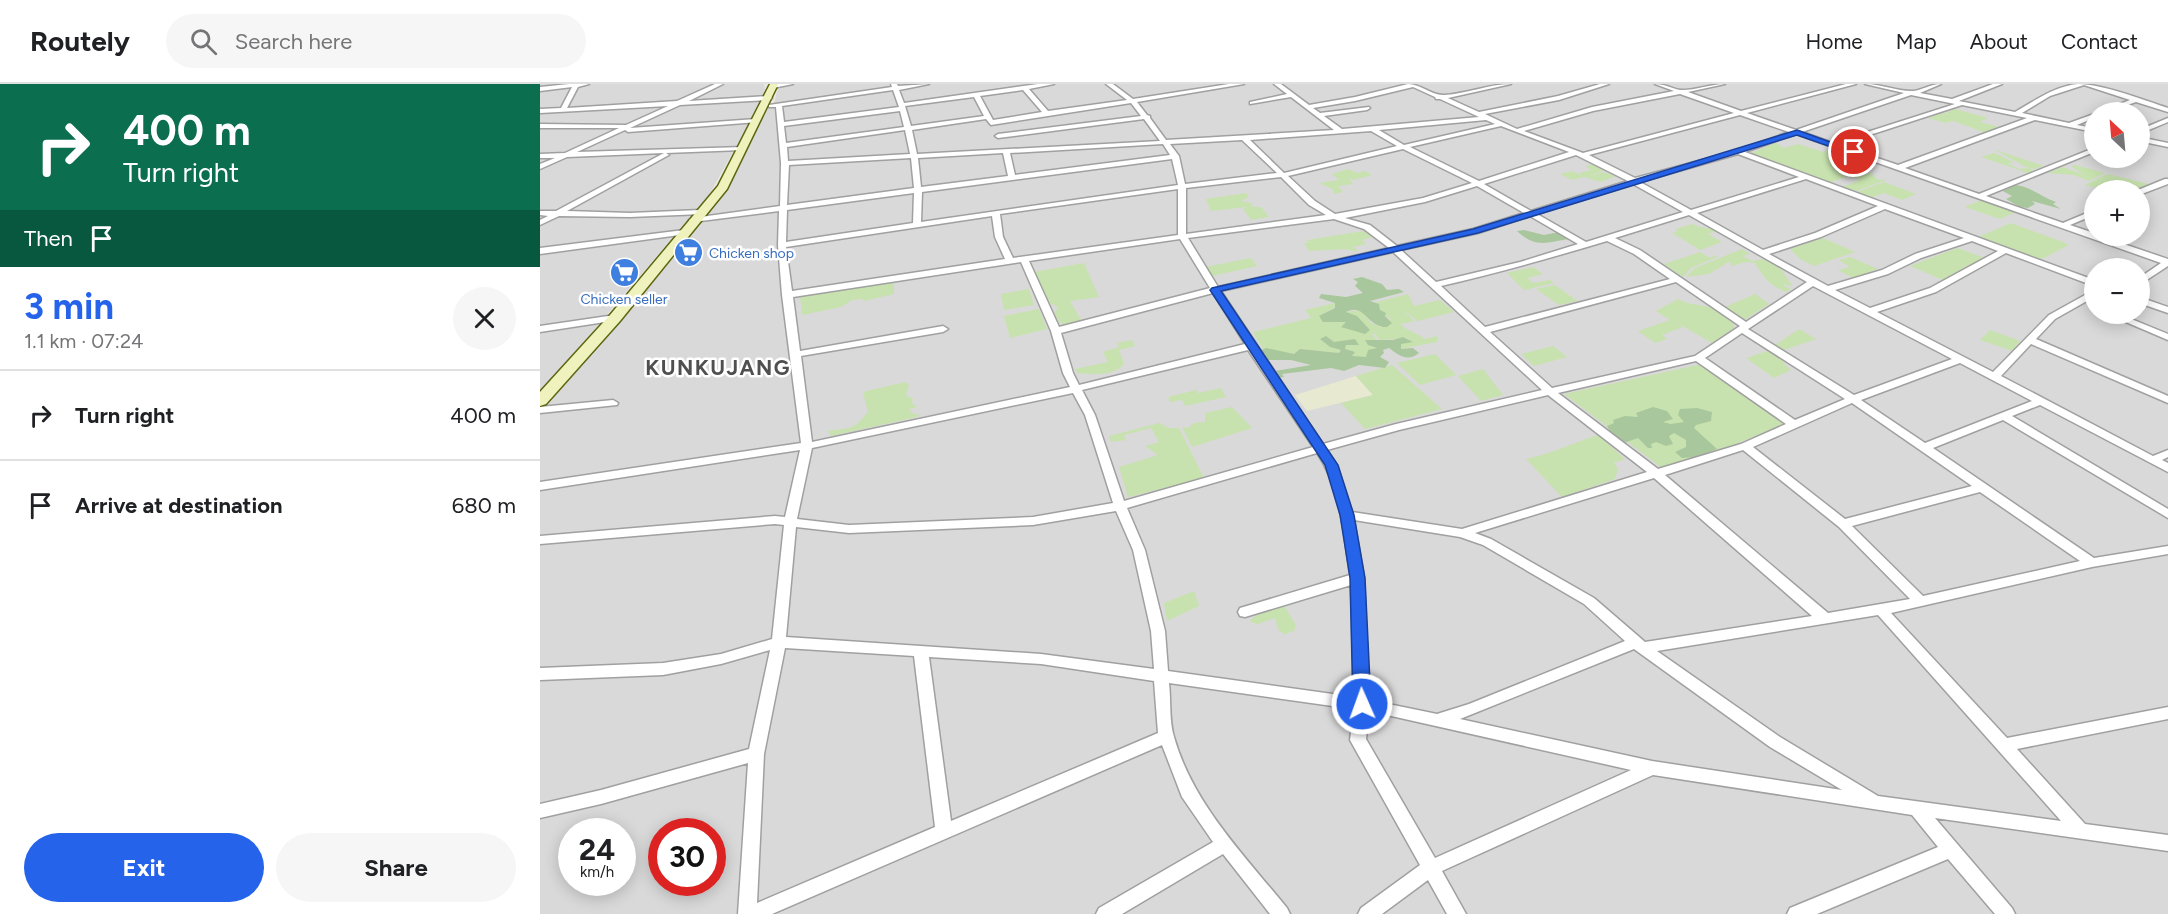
<!DOCTYPE html>
<html lang="en">
<head>
<meta charset="utf-8">
<style>
  body { margin:0; font-family:Figtree,sans-serif; background:#f6f6f6; color:#202124; height:100vh; display:flex; flex-direction:column; font-size:22px; white-space:nowrap }
  * { box-sizing:border-box; margin:0 }
  p { font-size:20px; color:#757577 }
  .icon { flex:none; width:33px; height:33px; fill:none; stroke:currentColor; stroke-width:2; stroke-linecap:round; stroke-linejoin:round }
  .map { position:relative; flex:1; overflow:hidden }
  .panel { display:flex; flex-direction:column; background:#fff; width:540px }
  .panel>* { flex:none }
  .top-card { background:#0b6e4f; color:#fff; overflow:hidden }
  .needle { width:39px; rotate:334deg }
  .controls { position:absolute; left:1544px; top:18px; display:grid; gap:12px }
  .controls a { display:grid; place-items:center; width:66px; height:66px; border-radius:50%; background:#fff; box-shadow:0 3px 15px #0003; font-size:30px }
  .speed { position:absolute; left:18px; top:734px; display:flex; gap:12px; font-size:30px; font-weight:700; text-align:center }
  .speed>* { display:grid; place-content:center; width:78px; height:78px; border-radius:50%; background:#fff; box-shadow:0 3px 15px #0003; line-height:1 }
  .speed small { font-size:15px; font-weight:400 }
  .speed .limit { border:9px solid #d22; background:#fff; color:#111 }
  .pin { position:absolute; display:grid; place-items:center; width:51px; height:51px; color:#fff; margin:-26px; border:3px solid #fff; border-radius:50%; box-shadow:0 2px 6px #0007 }
  .me { position:absolute; width:66px; margin:-33px; rotate:358deg; stroke-linejoin:round; filter:drop-shadow(0 0 4px #0008) }
  .turn { display:flex; align-items:center; gap:21px; height:126px; padding:0 24px; font-size:27px }
  .turn .icon { width:78px; height:78px; stroke-width:2.5 }
  .turn b { display:block; font-size:42px; line-height:51px }
  .then { display:flex; align-items:center; height:57px; padding:0 24px; background:#0003; gap:12px; font-size:22px }
  .round { display:grid; place-items:center; flex:none; width:63px; height:63px; border-radius:32px; background:#f6f6f6 }
  .headline { display:flex; align-items:center; justify-content:space-between; height:102px; padding:0 24px }
  h1 { font-size:36px; font-weight:700; line-height:45px; color:#2563eb }
  .primary-button { display:flex; gap:12px; margin-top:auto; padding:12px 24px }
  .primary-button a { flex:1; height:69px; border-radius:36px; background:#2563eb; color:#fff; font-size:24px; font-weight:700; line-height:69px; text-align:center }
  .primary-button a+a { background:#f6f6f6; color:#202124 }
  ul { padding:0; list-style:none }
  li { display:flex; align-items:center; gap:18px; height:90px; padding:0 24px; border-top:2px solid #e0e0e0 }
  li div { flex:1 }
  li b { display:block; font-size:22px }
  li em { font-style:normal }
  header { display:flex; align-items:center; gap:36px; box-sizing:border-box; height:84px; padding:0 30px; background:#fff; border-bottom:2px solid #e0e0e0 }
  header strong { font-size:28px }
  nav { display:flex; gap:33px; margin-inline-start:auto; font-size:21px }
  .search { width:420px; height:54px; background:#f6f6f6; display:flex; align-items:center; gap:15px; box-sizing:border-box; padding:0 21px; border-radius:33px; color:#757577; font-size:22px }
  main { display:flex; flex:1; min-height:0 }
  .map>svg:first-child { display:block }
</style>
</head>
<body>
<header>
<strong>Routely</strong>
<div class="search"><svg class="icon" aria-label="search" viewBox="0 0 24 24"><circle cx="10" cy="10" r="6"/><path d="M15 15l6 6"/></svg>Search here</div>
<nav><a>Home</a><a>Map</a><a>About</a><a>Contact</a></nav>
</header>
<main>
<section class="panel">
<div class="top-card">
<div class="turn"><svg class="icon" aria-label="right" viewBox="0 0 24 24"><path d="M7 20v-9h11M14 6l5 5-5 5"/></svg><div><b>400 m</b>Turn right</div></div>
<div class="then">Then<svg class="icon" aria-label="arrive" viewBox="0 0 24 24"><path d="M6 21V4h12l-3 4 3 4H6"/></svg></div>
</div>
<div class="headline"><div><h1>3 min</h1><p>1.1 km · 07:24</p></div><a class="round"><svg class="icon" aria-label="close" viewBox="0 0 24 24"><path d="M6 6l12 12M18 6L6 18"/></svg></a></div>
<ul>
<li><svg class="icon" aria-label="right" viewBox="0 0 24 24"><path d="M7 20v-9h11M14 6l5 5-5 5"/></svg><div><b>Turn right</b></div><em>400 m</em></li>
<li><svg class="icon" aria-label="arrive" viewBox="0 0 24 24"><path d="M6 21V4h12l-3 4 3 4H6"/></svg><div><b>Arrive at destination</b></div><em>680 m</em></li>
</ul>
<div class="primary-button"><a>Exit</a><a>Share</a></div>
</section>
<div class="map">
<svg width="1628" height="830" viewBox="0 0 1628 830">
  <rect width="100%" height="100%" fill="#ece9e3"/>
  <g fill="#dad9d9" fill-rule="evenodd">
    <polygon points="0,0 224,0 225,5 222,16 169,111 0,309"/>
    <path d="M239,0H1323L1554,47V74H1599V57L1628,63V830H0V330L185,106L225,26L234,19ZM1554,106H1599V152H1554ZM1554,184H1599V230H1554ZM32,747H82V798H32ZM122,747H172V798H122Z"/>
    <polygon points="1337,0 1628,0 1628,60 1599,54 1599,28 1554,28 1554,45"/>
  </g>
  <polygon fill="#e7e9d0" points="816,292 833,311 767,327 755,311"/>
  <g fill="#c7e2ae">
    <polygon points="1415,25 1448,34 1435,40 1440,38 1463,44 1446,47 1450,48 1446,49 1413,37 1406,39 1388,34 1402,29 1412,31 1405,29"/>
    <polygon points="1236,59 1244,64 1258,60 1283,68 1292,64 1315,72 1301,79 1334,91 1336,95 1346,96 1313,108 1302,103 1320,96 1309,92 1289,99 1209,70"/>
    <polygon points="1453,65 1504,82 1494,85 1488,83 1495,88 1491,90 1441,73 1454,69 1474,78 1468,80 1480,85 1488,84"/>
    <polygon points="1053,80 1064,86 1046,94 1063,88 1076,92 1061,98 1044,93 1032,96 1020,90 1032,87 1043,92 1039,89 1051,86 1046,82"/>
    <polygon points="1535,81 1565,89 1549,97 1534,91 1507,89 1523,83 1544,91 1531,82"/>
    <polygon points="808,85 817,89 825,87 832,91 814,96 809,94 813,100 798,102 803,108 795,110 792,105 779,99 799,96 792,90"/>
    <path d="M1567,90L1572,91L1609,100C1588,110 1567,107 1545,101Z"/>
    <polygon points="1344,98 1376,110 1362,116 1344,109 1330,114 1316,108"/>
    <polygon points="706,109 709,113 701,117 711,119 713,123 721,123 729,133 711,136 703,125 707,123 671,127 666,115"/>
    <polygon points="1441,116 1476,128 1460,135 1425,123"/>
    <polygon points="1471,139 1523,158 1529,161 1500,176 1438,153"/>
    <path d="M1153,140C1162,146 1170,142 1178,147L1168,150L1182,158L1160,166L1132,149L1138,147L1135,145Z"/>
    <polygon points="824,147 832,153 822,156 826,160 813,163 819,168 805,165 769,167 764,159 769,159 767,156"/>
    <polygon points="1283,154 1315,168 1274,182 1260,175 1250,165"/>
    <polygon points="1417,164 1445,174 1427,183 1416,179 1426,183 1403,196 1370,182"/>
    <path d="M1202,165L1210,170L1203,172L1213,177L1224,175L1241,185L1253,203L1245,200L1244,202L1251,205L1246,208C1229,201 1224,194 1215,179L1206,178L1191,182L1190,177L1169,190L1146,193L1155,184Z"/>
    <polygon points="1160,168 1170,174 1175,171 1177,173 1151,184 1143,193 1124,180"/>
    <polygon points="1310,173 1338,185 1313,194 1298,186 1310,183 1299,176"/>
    <polygon points="711,174 717,182 672,192 665,183"/>
    <polygon points="544,179 559,213 530,217 541,236 524,241 518,237 514,228 518,225 515,221 504,219 494,188"/>
    <polygon points="993,183 1003,190 987,194 993,199 1010,196 1014,199 984,206 967,189"/>
    <polygon points="354,198 354,210 324,217 322,215 312,216 301,223 262,231 260,212"/>
    <polygon points="1015,201 1037,217 1019,221 996,205"/>
    <polygon points="489,205 494,221 464,226 461,210"/>
    <path d="M868,210L874,222L900,216L914,228L877,237L862,224L874,237L861,240C864,246 878,249 885,255L897,252V258L861,265V260L869,254L839,256L835,250L847,247L832,250L836,256H825L828,261L837,264L827,273H811L815,268L805,265L806,261H819L815,256L794,258L789,254L782,257L790,263L801,266L799,269L760,265L754,270L723,265L713,248L771,234L765,226L795,219V223L780,232L783,237L807,238L803,242L814,245L826,244L819,234L806,228L821,226L831,239L841,243L851,236L840,226L839,220L833,219Z"/>
    <polygon points="1215,210 1229,220 1204,236 1185,223"/>
    <polygon points="1138,215 1147,219 1170,223 1194,240 1194,244 1172,259 1132,236 1143,243 1122,251 1127,255 1115,259 1098,247 1130,236 1116,227"/>
    <polygon points="499,225 507,245 470,254 464,232"/>
    <polygon points="1259,245 1276,255 1244,266 1235,261"/>
    <polygon points="1450,246 1480,257 1472,267 1440,256"/>
    <path d="M592,256L595,262L579,266L584,280C574,293 551,290 537,289L535,285L568,278L563,268L579,263L577,259Z"/>
    <polygon points="1013,262 1027,273 994,282 981,270"/>
    <polygon points="1227,267 1245,278 1243,279 1251,286 1234,294 1206,274"/>
    <polygon points="895,270 916,291 880,301 857,279"/>
    <polygon points="1162,280 1249,339 1167,371 1122,384 1024,310"/>
    <polygon points="852,281 902,325 825,345 801,319 833,311 816,292"/>
    <polygon points="943,285 963,311 941,317 918,292"/>
    <path d="M365,298L369,301L366,311L373,315L372,319L377,323L369,325L372,329L380,331L377,333L291,352L288,347C312,343 312,347 328,328L323,308Z"/>
    <polygon points="681,304 686,313 645,322 642,316 630,318 628,313 656,306 658,309"/>
    <polygon points="692,323 712,344 652,363 642,343 648,344 654,339 665,338 665,329"/>
    <polygon points="619,339 629,344 639,344 664,394 588,413 579,383 618,371 605,362 619,358 611,344 584,351 586,356 571,358 569,352"/>
    <path d="M1058,351L1085,375L1074,379L1078,385L1075,395L1022,413L986,375C1011,370 1033,359 1058,351Z"/>
    <polygon points="654,507 659,522 627,537 624,519"/>
    <polygon points="743,520 756,541 754,547 745,550 739,547 735,534 718,540 710,538 711,535 728,524"/>
  </g>
  <g fill="#a9c79c">
    <path d="M1473,101C1489,101 1501,113 1516,118L1513,120L1521,125L1492,117L1495,120L1488,124L1480,123L1466,115L1472,112L1459,105Z"/>
    <path d="M984,146L1004,151L1019,148L1030,155C1007,158 996,165 977,147Z"/>
    <path d="M822,193L842,200L847,206L859,205L864,208L830,217L839,220L840,226L846,229L845,232L852,239L847,243C826,243 825,218 806,228L817,232L830,246L825,250L801,243L806,238H783L779,232L795,224V219L779,214L781,210L806,213L823,209L815,202L818,198L813,195Z"/>
    <path d="M786,252L794,258L815,255L819,261H806L805,265L815,268L812,272L826,273L828,266L837,264L828,261L825,256H853L863,253L873,258L861,260V265L873,264L879,269C867,279 857,270 849,264L843,266L844,269L840,273L849,278L845,284L819,281L804,287L791,284L742,290L744,293L737,294L735,287L771,281L751,276H722L719,267L726,264L754,270L760,265L799,269L801,266L790,263L780,255Z"/>
    <polygon points="1113,323 1127,327 1133,335 1123,338 1131,340 1144,338 1138,331 1140,325 1157,324 1172,328 1171,337 1156,341 1154,344 1177,365 1157,373 1142,374 1135,368 1146,363 1146,356 1134,349 1129,352 1133,360 1126,362 1116,358 1111,360 1112,364 1108,364 1098,354 1084,359 1071,350 1067,342 1074,339 1073,336 1085,332 1098,333 1096,329"/>
  </g>
  <g fill="none" stroke-linecap="round" stroke-linejoin="round">
    <defs>
      <g id="street">
        <polygon points="29,0 49,0 38,3 27,24 137,17 175,0 183,0 149,17 229,12 232,14 229,16 140,21 90,44 216,35 218,36 218,38 88,48 85,46 37,68 204,63 205,64 202,66 126,69 129,71 127,72 27,127 90,129 160,126 164,128 163,130 90,133 19,132 0,141 0,136 8,132 0,131 0,127 16,127 124,69 27,73 0,85 0,80 15,74 0,74 0,70 25,69 79,44 0,44 0,40 86,41 128,22 0,29 0,25 21,24 32,3 0,7 0,3"/>
        <polygon points="235,0 253,0 233,4 230,2"/>
        <path d="M351,0H357L358,2L389,0L359,6L364,19L498,0H514L489,5L508,27L587,16L566,0H573L593,15L689,0H704L597,18L607,31L610,32V34L626,56L794,46L751,13L710,20V18L747,10L734,0H741L769,21L815,13L868,0C881,0 892,12 904,11C927,10 948,0 971,0L908,14L939,28L1018,12L1060,0H1069L1019,16L945,30L977,45L1052,23L1134,7L1115,0C1124,0 1131,4 1140,6C1152,7 1171,0 1185,0L1148,8L1201,27L1306,0H1316L1207,29L1256,46L1364,9L1325,0C1340,0 1361,8 1373,7C1383,6 1390,0 1401,0L1380,9L1412,15L1453,0H1462L1419,17L1475,28C1494,17 1515,2 1538,0C1563,0 1604,16 1628,24V28L1596,18L1568,28H1560L1590,16L1544,1L1510,12L1482,29L1529,39L1554,30V34L1537,41L1554,44V48L1495,36L1365,84L1439,110L1554,64V68L1446,112L1523,139L1554,126V131L1530,141L1554,149V152H1560L1628,175V182L1599,201V194L1621,179L1256,50L1205,68L1554,196V202L1466,169L1396,208L1337,228L1453,288L1509,231L1554,206V213L1515,235L1496,255L1628,312V319L1491,260L1461,292L1613,372L1628,366V373L1622,376L1628,379V388L1500,321L1472,332L1628,425V434L1463,336L1393,364L1554,474L1628,462V470L1552,483L1351,529L1467,654L1628,623V635L1477,665L1545,740L1628,751V767L1395,734L1472,824L1475,830H1455L1408,775L1277,830H1247L1250,824L1398,763L1372,731L1113,691L902,787L926,830H907L888,796L842,830H818L821,824L880,781L810,656L814,625L629,599C631,616 629,637 634,653C653,720 705,772 747,824L750,830H730L683,770L582,830H556L559,824L673,758L642,713L622,661L232,830H198L208,679L61,720L0,734V720L61,706L209,665L230,566L181,580L123,591L0,596V584L123,579L181,570L232,555L244,441L235,440L0,460V452L235,432L245,433L260,366L0,406V398L261,359L242,211L238,161L239,127L153,138L149,136L153,134L240,122L241,79L236,23H229V21L352,3ZM873,3L895,13L896,15H900L939,33L802,45L784,32L827,26L830,24L829,23L780,29L773,24L815,17ZM353,6L359,23L244,38L242,22ZM483,6L502,28L453,36L440,12ZM1140,10L1194,29L1043,69L984,47L1053,27ZM1371,11L1415,20L1293,59L1262,48ZM434,13L444,32L371,42L365,22ZM591,19L601,32L458,50L455,52L458,54L604,35L620,57L377,70L372,46L446,35L451,41ZM1422,21L1487,34L1358,81L1299,61ZM360,27L364,43L246,59L244,42ZM1200,31L1249,48L1196,67L1095,94L1049,71ZM946,36L955,40L864,61L839,46ZM961,42L1029,68L939,97L870,63ZM365,46L370,70L248,77L247,63ZM831,47L857,62L744,89L710,56ZM702,56L737,89L645,100L639,72L630,60ZM623,60L630,71L475,91L470,69ZM863,65L932,99L883,114L795,130L775,117L748,92ZM463,69L468,92L381,103L378,74ZM1198,70L1259,93L1151,126L1100,98ZM1036,71L1088,97L991,127L944,100ZM371,74L374,104L247,121L249,81ZM632,75L638,101L381,138L382,108ZM741,93L769,121L786,131L646,150V104ZM1266,95L1338,122L1275,149L1223,166L1157,129ZM1093,100L1143,128L1046,158L997,130ZM937,102L984,129L933,145L857,162L830,141L805,134L885,118ZM638,105V151L473,174L463,153L460,130ZM374,109L373,139L246,158L247,126ZM1345,125L1424,154L1375,170L1342,186L1288,202L1229,170L1281,153ZM1149,131L1267,198L1206,238L1100,166L1075,154ZM452,132L455,153L465,175L252,207L246,163ZM990,132L1038,160L980,178L896,198L861,166L938,149ZM794,135L824,145L849,164L678,203L648,154ZM640,155L670,204L519,243L489,177ZM1067,157L1094,170L1130,195L945,243L901,202C957,189 1014,173 1067,157ZM1432,157L1458,167L1390,204L1330,224L1295,206L1348,190L1381,174ZM853,168L1002,306L856,340L783,360L681,207ZM481,178L511,247L523,289L530,303L272,358L261,272L403,248L408,245L403,242L260,267L253,213ZM1136,198L1200,242L1155,272L1012,304L950,248ZM1273,202L1412,275L1314,311L1208,245ZM673,209L705,260L539,301L533,289L521,249ZM1202,249L1305,315L1255,336L1165,274ZM708,266L773,363L584,417L555,331L542,306ZM1156,277L1246,340L1201,360L1118,385L1018,309ZM1420,279L1492,317L1385,359L1321,316ZM533,309L545,331L573,419L493,433L309,441L257,435L272,364ZM1008,311L1107,388L922,445L812,428L797,381L787,366L859,346ZM1312,319L1432,402L1305,435L1213,363ZM1203,366L1299,443L1370,515L1288,529L1125,391ZM777,369C801,404 804,451 810,491L700,524L698,528L700,532L705,533L811,501L814,613L628,587L625,547L605,466L587,424ZM1114,394L1272,532L1105,558L1054,514L951,455L935,449ZM1440,408L1540,477L1383,512L1312,442ZM576,427L593,466L611,547L614,585L501,570L246,553L256,443L309,449L493,441ZM814,436L920,453L943,461L1044,520L1085,557L929,620L897,630L829,616L824,494ZM1338,531L1521,737L1338,712L1240,653L1117,567ZM245,564L374,572L395,743L217,819L224,670ZM1094,565L1230,663L1302,706L1112,677L920,635ZM389,573L501,580L614,597L618,649L411,737ZM829,627L1091,686L895,774L826,655Z"/>
        <polygon points="1628,34 1628,38 1599,50 1599,46"/>
        <polygon points="1599,53 1628,59 1628,63 1599,57"/>
        <polygon points="1625,95 1628,95 1628,100 1599,111 1598,106"/>
        <polygon points="144,146 148,148 147,150 0,170 0,164"/>
        <polygon points="1599,213 1628,223 1628,229 1599,219"/>
        <polygon points="1567,230 1579,230 1628,250 1628,256"/>
        <polygon points="75,231 80,234 78,236 0,248 0,242"/>
        <polygon points="73,316 78,319 77,321 0,329 0,323"/>
      </g>
      <polygon id="secondary" points="230,0 238,0 187,105 80,237 6,320 0,322 0,308 70,231 178,102"/>
    </defs>
    <use href="#street" stroke="#a0a0a0" stroke-width="3"/>
    <use href="#secondary" stroke="#5c6610" stroke-width="3"/>
    <use href="#street" fill="#fff" fill-rule="evenodd"/>
    <use href="#secondary" fill="#eff2bc" fill-rule="evenodd"/>
  </g>
  <polygon fill="#2563eb" stroke="#184099" stroke-width="1.5" points="1257,46 1318,68 1311,70 1257,51 938,149 681,207 798,381 814,431 825,494 831,620 828,625 816,625 813,620 810,494 800,431 785,381 670,206 672,204 933,145"/>
  <defs>
    <symbol id="supermarket-disc" viewBox="-11 -11 22 22"><circle r="9.5" fill="#3f7fe0" stroke="#fff"/><path d="M-6-5.5h2.5l.6 2H6L4.5 2H-2.5L-4.4-4H-6ZM-1.5 3.2a1.3 1.3 0 1 0 .1 0ZM3 3.2a1.3 1.3 0 1 0 .1 0Z" fill="#fff"/></symbol>
  </defs>
  <g fill-rule="evenodd">
    <use href="#supermarket-disc" x="132" y="152" width="33" height="33"/>
    <use href="#supermarket-disc" x="68" y="172" width="33" height="33"/>
  </g>
  <g text-anchor="middle" dominant-baseline="central" stroke-width="5" stroke-linejoin="round" paint-order="stroke">
    <g font-size="14" fill="#366cbe" stroke="#fff" text-anchor="start">
      <text x="169" y="169">Chicken shop</text>
      <text x="84" y="215" text-anchor="middle">Chicken seller</text>
    </g>
    <g font-size="21" font-weight="bold" letter-spacing="1.5" fill="#4f4f4f" stroke="#fff">
      <text x="178" y="283">KUNKUJANG</text>
    </g>
  </g>
</svg>
<div class="controls">
<a><svg class="needle" viewBox="-14 -14 28 28"><path d="M0-13l5 13h-10z" fill="#e53935"/><path d="M0 13l5-13h-10z" fill="#757577"/></svg></a>
<a>+</a>
<a>−</a>
</div>
<div class="speed"><div>24<small>km/h</small></div><div class="limit">30</div></div>
<div class="pin" style="left:1314px;top:68px;background:#d93025"><svg class="icon" aria-label="arrive" viewBox="0 0 24 24"><path d="M6 21V4h12l-3 4 3 4H6"/></svg></div>
<svg class="me" style="left:822px;top:620px" viewBox="-20 -20 40 40"><circle r="17" fill="#2563eb" stroke="#fff" stroke-width="3"/><path d="M0-11L8 9 0 5-8 9z" fill="#fff"/></svg>
</div>
</main>
</body>
</html>
